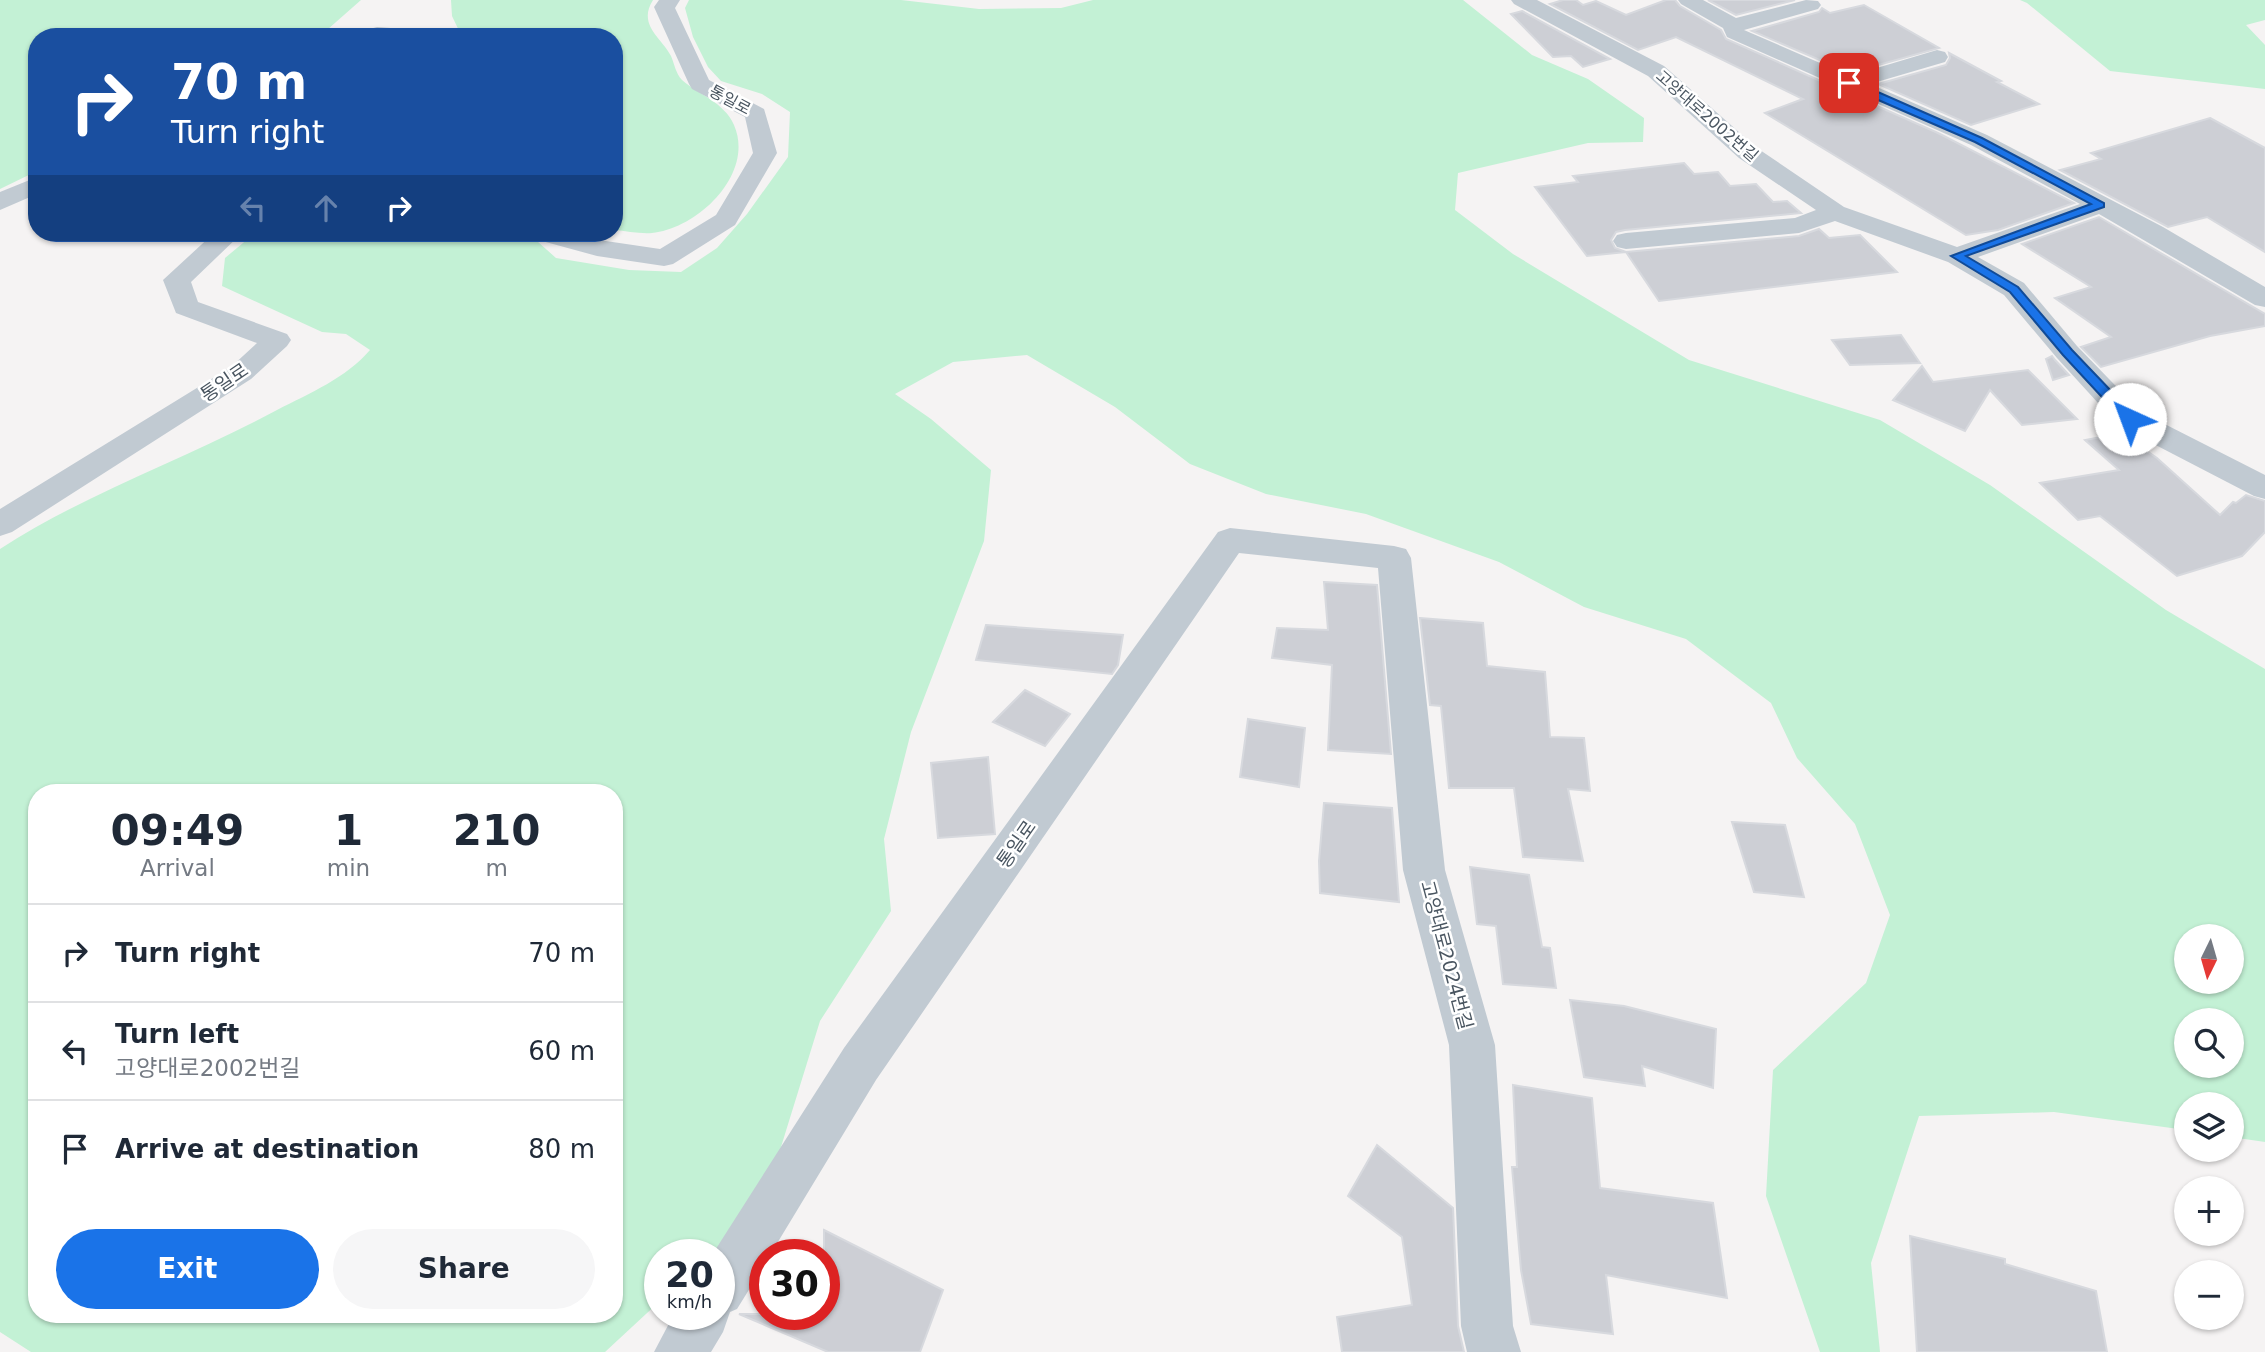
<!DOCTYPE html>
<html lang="en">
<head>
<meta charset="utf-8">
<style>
  body { margin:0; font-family:"DejaVu Sans","Noto Sans KR",sans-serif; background:#f6f6f7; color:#1f2937; height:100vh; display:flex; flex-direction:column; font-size:26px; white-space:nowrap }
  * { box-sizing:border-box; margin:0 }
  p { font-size:23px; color:#747a83 }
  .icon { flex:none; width:38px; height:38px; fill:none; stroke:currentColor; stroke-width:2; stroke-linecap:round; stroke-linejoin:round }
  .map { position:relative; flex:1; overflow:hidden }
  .details { position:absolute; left:28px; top:784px; width:595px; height:539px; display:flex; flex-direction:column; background:#fff; border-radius:28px; box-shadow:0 2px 5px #0004 }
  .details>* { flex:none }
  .banner { position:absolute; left:28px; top:28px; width:595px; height:214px; border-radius:28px; box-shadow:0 2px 5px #0004; background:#1a4fa0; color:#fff; overflow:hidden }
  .needle { width:46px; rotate:185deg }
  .buttons { position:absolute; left:2174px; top:924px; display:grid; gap:14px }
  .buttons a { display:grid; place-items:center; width:70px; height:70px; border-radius:50%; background:#fff; box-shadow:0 2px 5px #0004; font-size:35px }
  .speed { position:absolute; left:644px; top:1239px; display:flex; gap:14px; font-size:35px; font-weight:700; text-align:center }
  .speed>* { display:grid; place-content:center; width:91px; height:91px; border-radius:50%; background:#fff; box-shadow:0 2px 5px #0004; line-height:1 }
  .speed small { font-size:18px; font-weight:400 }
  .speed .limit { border:10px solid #d22; background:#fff; color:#111 }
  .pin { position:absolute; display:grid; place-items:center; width:60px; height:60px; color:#fff; margin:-30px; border-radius:14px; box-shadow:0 4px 10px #0006 }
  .me { position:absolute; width:77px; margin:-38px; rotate:317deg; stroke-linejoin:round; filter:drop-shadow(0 0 5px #0008) }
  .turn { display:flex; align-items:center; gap:24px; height:147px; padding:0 28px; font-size:32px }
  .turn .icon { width:91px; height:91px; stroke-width:2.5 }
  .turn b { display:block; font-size:49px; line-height:60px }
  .lanes { display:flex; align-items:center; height:66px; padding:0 28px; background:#0003; justify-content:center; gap:35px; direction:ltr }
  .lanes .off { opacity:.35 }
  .eta { display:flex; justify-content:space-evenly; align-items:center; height:119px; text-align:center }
  .eta b { font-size:42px; font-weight:700; line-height:49px }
  .button { display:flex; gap:14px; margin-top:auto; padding:14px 28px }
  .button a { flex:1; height:80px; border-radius:42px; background:#1a73e8; color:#fff; font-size:28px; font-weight:700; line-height:80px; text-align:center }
  .button a+a { background:#f6f6f7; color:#1f2937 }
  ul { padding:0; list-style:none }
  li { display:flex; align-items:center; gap:21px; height:98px; padding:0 28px; border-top:2px solid #e0e1e3 }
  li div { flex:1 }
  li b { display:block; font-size:26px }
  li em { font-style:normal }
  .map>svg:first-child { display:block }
</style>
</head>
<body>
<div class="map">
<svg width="2265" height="1352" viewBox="0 0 2265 1352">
  <rect width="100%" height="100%" fill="#f5f3f3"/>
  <g fill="#c3f1d5" fill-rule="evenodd">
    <polygon points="0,0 361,0 319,37 37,37 37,171 0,189"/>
    <path d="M451,0H653C637,25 662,38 671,56C674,63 676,74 682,80C699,95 724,102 734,125C755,173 699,228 652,233C640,234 626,231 614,230V37H462L452,16Z"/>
    <path d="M689,0H901L979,9L1061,8L1093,0H1463L1532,55L1588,79L1644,118L1643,142L1588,143L1458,173L1455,210L1513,254L1689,360L1880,420L1990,485L2166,610L2265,669V1142L2231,1137V1104H2186V1130L2054,1112L1919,1116L1871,1263L1880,1352H1820L1766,1196L1773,1070L1866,983L1890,915L1855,824L1797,758L1771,703L1686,639L1584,607L1499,562L1366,514L1266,494L1190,464L1115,407L1027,355L953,362L895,394L931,419L991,470L984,541L911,732L884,839L891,911L820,1021L763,1205L710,1255H660V1301L605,1352H31L0,1332V549C86,493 186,459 277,410C310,393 346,378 370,350L346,334L322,332L222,286L225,258L255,233H528L556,258L629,270L681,272L717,248L747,214L788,157L790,112L762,94L721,81L708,67L693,37L685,8ZM37,793H614V1314H37ZM2186,936H2231V982H2186ZM2186,1020H2231V1066H2186Z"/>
    <polygon points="2020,0 2265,0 2265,20 2246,25 2265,45 2265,89 2110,71 2027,3"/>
  </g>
  <g fill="#cdcfd5" stroke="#d7d9de" stroke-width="2">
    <polygon points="1563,0 1576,0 1583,5 1596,1 1626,15 1666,0 1675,0 1680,6 1721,30 1726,39 1938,133 2074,203 1998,230 1966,235 1765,113 1803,99 1676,37 1638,50 1550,4"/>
    <polygon points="1708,0 1795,0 1736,15"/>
    <polygon points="1864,5 1939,48 1850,73 1752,31 1819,12 1822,8 1830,13"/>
    <polygon points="1522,11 1610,59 1583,67 1571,56 1553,57 1511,14"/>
    <polygon points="1949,53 2001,81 1997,82 2039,104 1971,125 1878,84 1946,65 1950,58"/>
    <polygon points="2210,118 2265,148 2265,252 2207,217 2168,227 2060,170 2101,159 2091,153"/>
    <polygon points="1684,163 1694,174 1718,172 1730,186 1756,184 1773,202 1787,201 1801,213 1625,230 1616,232 1611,240 1615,248 1626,252 1799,236 1819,229 1829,238 1860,235 1897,272 1659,301 1626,252 1587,256 1535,187 1578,182 1573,176"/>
    <polygon points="2099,217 2265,314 2265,326 2210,336 2101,367 2081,347 2111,337 2055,298 2091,287 2022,244"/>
    <polygon points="1901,335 1920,363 1850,365 1832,340"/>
    <polygon points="2052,356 2055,360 2069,375 2053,380 2046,359"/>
    <polygon points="1922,366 1933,382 2028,370 2077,419 2022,425 1990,390 1965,431 1893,400"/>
    <polygon points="2121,433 2157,458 2220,515 2233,502 2236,503 2246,495 2265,501 2265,532 2242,556 2177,576 2100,516 2078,520 2040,483 2119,470 2085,440"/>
    <polygon points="1324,582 1377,585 1391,754 1328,750 1332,665 1272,658 1277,628 1328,630"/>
    <polygon points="1420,618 1483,623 1487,666 1545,672 1550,737 1584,738 1590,791 1568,789 1583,861 1523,857 1514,788 1449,788 1441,706 1430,705"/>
    <polygon points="986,625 1123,635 1118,665 1112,674 976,660"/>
    <polygon points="1025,690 1070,714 1045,746 993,722"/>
    <polygon points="1248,719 1305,728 1299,787 1240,777"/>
    <polygon points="988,757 995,834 938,838 931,763"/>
    <polygon points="1324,803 1392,808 1399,902 1320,893 1319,861"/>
    <polygon points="1732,822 1785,825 1804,897 1754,892"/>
    <polygon points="1470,867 1529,875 1542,947 1550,948 1556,988 1503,984 1496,926 1477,924"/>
    <polygon points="1570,1000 1624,1006 1716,1029 1713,1088 1642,1066 1645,1086 1584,1077"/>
    <polygon points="1513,1085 1592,1098 1600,1188 1713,1203 1727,1298 1606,1275 1613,1334 1531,1324 1521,1270 1512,1167 1517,1167"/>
    <polygon points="1377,1145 1453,1208 1458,1326 1464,1352 1342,1352 1337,1317 1412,1305 1402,1237 1348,1196"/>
    <polygon points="824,1230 943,1290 920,1352 828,1352 739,1314 824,1314"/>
    <polygon points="1910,1236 2005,1259 2005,1264 2096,1291 2107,1352 1917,1352"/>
  </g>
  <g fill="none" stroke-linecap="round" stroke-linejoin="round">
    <g fill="#c1cad2" fill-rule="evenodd">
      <polygon points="659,0 680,0 675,8 709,80 764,109 777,153 735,225 673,264 664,266 597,256 542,241 537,233 572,233 599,240 660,249 716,215 753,153 745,117 692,89 689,84 654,7"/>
      <polygon points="1511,0 1537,0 1664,66 1757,148 1844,207 1957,247 2080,204 1971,145 1727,37 1723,28 1681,4 1678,0 1703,0 1736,18 1806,0 1818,1 1821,5 1818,9 1744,30 1850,76 1937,50 1945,52 1948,57 1945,62 1870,84 1987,135 2163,227 2265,287 2265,307 2255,305 2099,214 1978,257 2024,283 2077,346 2141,412 2265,475 2265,499 2254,496 2119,426 2057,358 2004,295 1948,262 1835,221 1799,233 1626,249 1617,247 1613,241 1617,235 1626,233 1795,218 1816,210 1739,158 1648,76 1514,4"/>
      <polygon points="377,27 431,31 439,32 441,37 357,37 359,32"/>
      <polygon points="37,177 37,194 0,210 0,192"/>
      <polygon points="214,233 242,233 191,282 198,302 287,334 291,340 287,346 251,379 12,532 0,536 0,509 231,367 257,343 176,313 163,280"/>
      <polygon points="1230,528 1394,546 1406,549 1411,558 1445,870 1495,1045 1513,1326 1521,1352 1467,1352 1461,1326 1449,1045 1403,870 1378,568 1239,553 876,1080 770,1255 765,1255 765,1264 737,1309 730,1312 723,1332 711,1352 654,1352 674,1314 719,1314 719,1255 712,1255 844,1048 1218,532"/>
    </g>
  </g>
  <polygon fill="#1a73e8" stroke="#114b97" stroke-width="2" points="1846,81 1853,81 1982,138 2104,203 2104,207 1966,256 2018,287 2072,350 2135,416 2135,422 2125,422 2063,355 2010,292 1951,256 2091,204 1975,142 1846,86"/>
  <g text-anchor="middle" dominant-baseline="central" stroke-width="5" stroke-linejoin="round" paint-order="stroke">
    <g font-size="16" fill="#4a5661" stroke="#fff">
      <text transform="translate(730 100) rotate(28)">통일로</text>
      <text transform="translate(1707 116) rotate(41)">고양대로2002번길</text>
    </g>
    <g font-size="19" fill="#4a5661" stroke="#fff">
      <text transform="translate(224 382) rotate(-34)">통일로</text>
      <text transform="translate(1016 844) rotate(-55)">통일로</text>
      <text transform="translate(1447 955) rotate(75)">고양대로2024번길</text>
    </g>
  </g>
</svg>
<div class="buttons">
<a><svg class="needle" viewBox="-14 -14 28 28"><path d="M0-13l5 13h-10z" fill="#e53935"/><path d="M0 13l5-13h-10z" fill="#747a83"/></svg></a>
<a><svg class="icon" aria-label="search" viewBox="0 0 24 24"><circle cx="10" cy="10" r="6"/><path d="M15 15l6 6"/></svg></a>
<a><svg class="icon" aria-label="layers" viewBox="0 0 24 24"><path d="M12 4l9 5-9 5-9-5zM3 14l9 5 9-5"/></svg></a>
<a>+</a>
<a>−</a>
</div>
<div class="speed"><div>20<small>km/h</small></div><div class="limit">30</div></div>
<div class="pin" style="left:1849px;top:83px;background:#d93025"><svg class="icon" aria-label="arrive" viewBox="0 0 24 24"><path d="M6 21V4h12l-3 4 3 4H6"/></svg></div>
<svg class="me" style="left:2130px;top:419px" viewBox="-20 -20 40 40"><circle r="19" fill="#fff"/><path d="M0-13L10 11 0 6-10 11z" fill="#1a73e8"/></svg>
<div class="banner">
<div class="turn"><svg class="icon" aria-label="right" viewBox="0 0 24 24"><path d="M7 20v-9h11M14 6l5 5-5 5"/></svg><div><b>70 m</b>Turn right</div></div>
<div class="lanes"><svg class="icon off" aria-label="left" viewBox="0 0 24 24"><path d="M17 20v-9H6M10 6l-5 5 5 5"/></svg><svg class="icon off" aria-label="ahead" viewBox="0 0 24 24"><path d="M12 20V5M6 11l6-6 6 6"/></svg><svg class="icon" aria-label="right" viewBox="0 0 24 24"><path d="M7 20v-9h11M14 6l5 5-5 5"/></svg></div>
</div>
<section class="details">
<div class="eta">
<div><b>09:49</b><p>Arrival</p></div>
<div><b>1</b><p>min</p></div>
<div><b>210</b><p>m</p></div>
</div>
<ul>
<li><svg class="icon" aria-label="right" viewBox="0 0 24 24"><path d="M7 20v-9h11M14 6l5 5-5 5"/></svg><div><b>Turn right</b></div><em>70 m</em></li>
<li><svg class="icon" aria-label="left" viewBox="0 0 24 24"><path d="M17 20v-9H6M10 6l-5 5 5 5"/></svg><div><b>Turn left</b><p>고양대로2002번길</p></div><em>60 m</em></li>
<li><svg class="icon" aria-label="arrive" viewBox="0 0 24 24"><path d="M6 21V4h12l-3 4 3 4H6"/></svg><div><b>Arrive at destination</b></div><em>80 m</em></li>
</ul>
<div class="button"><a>Exit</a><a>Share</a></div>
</section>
</div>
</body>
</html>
